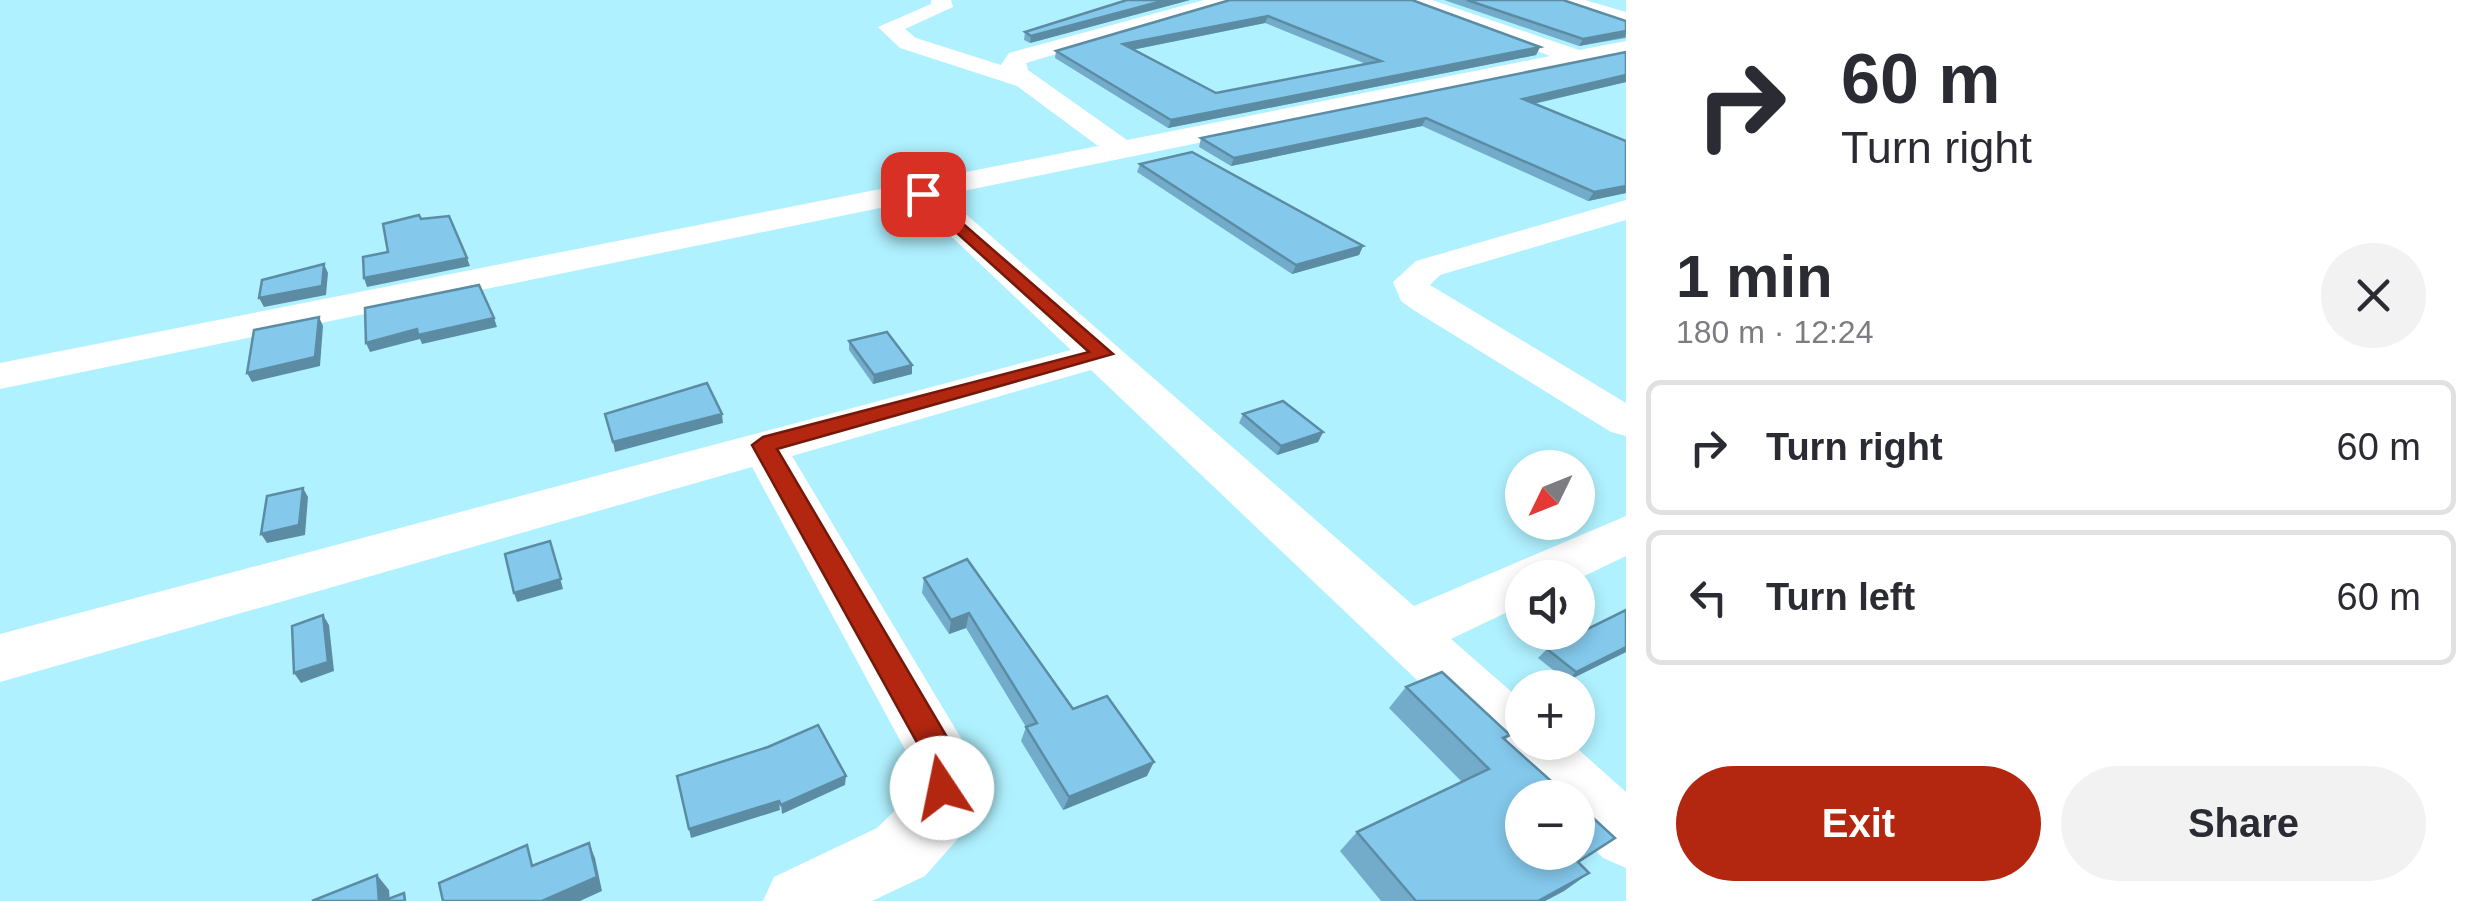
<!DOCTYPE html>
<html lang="en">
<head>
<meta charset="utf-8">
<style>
  body { margin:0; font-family:Helvetica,sans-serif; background:#f2f2f3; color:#2b2b33; height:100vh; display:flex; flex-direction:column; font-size:38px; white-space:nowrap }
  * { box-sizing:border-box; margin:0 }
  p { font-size:32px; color:#7c7c81 }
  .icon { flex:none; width:55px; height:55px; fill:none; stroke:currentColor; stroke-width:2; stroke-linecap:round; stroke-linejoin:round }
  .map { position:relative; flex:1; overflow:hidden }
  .sheet { display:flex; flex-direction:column; background:#fff; width:850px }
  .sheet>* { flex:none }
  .banner { background:#fff; color:#2b2b33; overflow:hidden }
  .needle { width:65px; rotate:227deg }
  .buttons { position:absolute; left:1505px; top:450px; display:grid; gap:20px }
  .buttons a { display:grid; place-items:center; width:90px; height:90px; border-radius:50%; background:#fff; box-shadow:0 5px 15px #0003; font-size:50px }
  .pin { position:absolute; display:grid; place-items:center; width:85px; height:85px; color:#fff; margin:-42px; border-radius:20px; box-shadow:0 5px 15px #0006 }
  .me { position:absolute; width:110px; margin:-55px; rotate:349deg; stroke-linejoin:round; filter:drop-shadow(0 0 8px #0008) }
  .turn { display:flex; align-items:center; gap:35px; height:210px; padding:0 50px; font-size:45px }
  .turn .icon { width:130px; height:130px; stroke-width:2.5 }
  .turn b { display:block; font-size:70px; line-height:85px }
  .round { display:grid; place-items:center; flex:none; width:105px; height:105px; border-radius:52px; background:#f2f2f3 }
  .summary { display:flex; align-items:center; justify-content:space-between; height:170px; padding:0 50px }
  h1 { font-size:60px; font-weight:700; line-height:75px }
  .primary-button { display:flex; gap:20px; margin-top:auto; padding:20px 50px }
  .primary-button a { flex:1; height:115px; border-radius:60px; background:#b32610; color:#fff; font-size:40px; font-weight:700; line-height:115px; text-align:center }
  .primary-button a+a { background:#f2f2f3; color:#2b2b33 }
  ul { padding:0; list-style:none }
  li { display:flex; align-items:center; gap:30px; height:135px; margin:0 20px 15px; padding:0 30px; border:5px solid #e1e1e2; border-radius:15px }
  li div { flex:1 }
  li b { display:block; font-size:38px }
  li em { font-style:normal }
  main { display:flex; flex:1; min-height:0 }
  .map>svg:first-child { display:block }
</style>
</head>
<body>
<main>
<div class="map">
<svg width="1626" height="901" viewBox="0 0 1626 901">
  <rect width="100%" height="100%" fill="#b0f1ff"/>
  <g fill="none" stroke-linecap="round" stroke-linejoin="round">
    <g fill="#fff" fill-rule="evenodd">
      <polygon points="931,0 951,0 953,7 905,29 916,38 1001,65 1009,53 1204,0 1238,0 1026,63 1028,70 1127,140 1550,56 1402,0 1432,0 1579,50 1626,41 1626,55 944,195 1414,606 1626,516 1626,556 1578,579 1522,578 1522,605 1451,639 1522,701 1522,742 1570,742 1626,792 1626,868 1603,858 1578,833 1578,798 1541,798 1091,370 792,456 977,765 971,812 962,834 925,876 872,901 763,901 774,877 877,828 910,796 915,768 752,467 0,682 0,634 1071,350 914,201 0,389 0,363 1098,146 1017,86 900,48 878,27 931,4"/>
      <polygon points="1553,0 1585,0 1626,12 1626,26"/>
      <polygon points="1626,200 1626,220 1440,275 1430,285 1626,403 1626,436 1611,432 1415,311 1401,301 1393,282 1416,261"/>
    </g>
  </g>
  <g fill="#72acca" fill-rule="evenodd">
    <polygon points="1127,0 1190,0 1030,43 1024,40 1025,32"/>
    <path d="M1230,0L1540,47L1536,55L1168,128L1055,58L1056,51ZM1265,23L1366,64L1216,93L1132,50Z"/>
    <polygon points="1444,0 1563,0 1626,21 1626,38 1579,46"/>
    <polygon points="1626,52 1626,82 1534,104 1626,193 1588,201 1422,126 1231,166 1199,147 1201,138"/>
    <polygon points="1140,164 1363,246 1359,255 1292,274 1137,172"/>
    <polygon points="849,341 912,365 912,374 873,384 849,350"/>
    <polygon points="1243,414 1323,432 1318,442 1277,455 1239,423"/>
    <polygon points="967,559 1073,709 1147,776 1063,810 1021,741 1026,727 966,628 949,634 922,593 924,578"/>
    <polygon points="1626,610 1626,652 1567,681 1538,658 1547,649"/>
    <polygon points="1406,687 1510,735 1505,740 1579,863 1589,873 1564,891 1545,901 1381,901 1340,851 1357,832 1462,782 1389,708"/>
  </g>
  <g fill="#5c8ca4">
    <polygon points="1166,0 1190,0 1030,43 1031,36"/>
    <polygon points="1268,16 1265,23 1121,52 1123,44"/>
    <polygon points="1626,31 1625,37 1579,46 1583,39"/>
    <polygon points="1540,47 1536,55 1168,128 1171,120"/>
    <polygon points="1626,75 1626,82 1519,107 1523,99"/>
    <polygon points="1426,118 1422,126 1231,166 1234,158"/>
    <polygon points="1626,186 1626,193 1588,201 1594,192"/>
    <polygon points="1363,246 1359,255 1292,274 1296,265"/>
    <polygon points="467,258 470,266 367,287 364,278"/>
    <polygon points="324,264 328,273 326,295 264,307 259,298"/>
    <polygon points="319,317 323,326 320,366 252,382 247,373"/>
    <polygon points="494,318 497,327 422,344 420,339 370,352 366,343 417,329"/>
    <polygon points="912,365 912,374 873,384 874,375"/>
    <polygon points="722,414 723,423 615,452 613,442"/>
    <polygon points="1323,432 1318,442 1277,455 1281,446"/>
    <polygon points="303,488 308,497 305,535 267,543 261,534"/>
    <polygon points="550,541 563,589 517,602 514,593"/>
    <polygon points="969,613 966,628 949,634 951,620"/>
    <polygon points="323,615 329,625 334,671 301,683 294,673"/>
    <polygon points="1626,647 1626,652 1567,681 1576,672"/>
    <polygon points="1154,762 1147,776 1063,810 1069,797"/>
    <polygon points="846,776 845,785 782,814 781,805"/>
    <polygon points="779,801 780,810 691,838 689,829"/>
    <polygon points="589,843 595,858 602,891 580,901 542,901"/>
    <polygon points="1589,873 1564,891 1545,901 1538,901"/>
    <polygon points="377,875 389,890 390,901 379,901"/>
  </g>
  <g fill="#84c8eb" stroke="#5c8ca4" stroke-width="2.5" fill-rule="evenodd">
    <polygon points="1127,0 1166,0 1031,36 1025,32"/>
    <path d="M1230,0H1412L1540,47L1171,120L1056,51ZM1268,16L1381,61L1216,93L1123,44Z"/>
    <polygon points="1467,0 1563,0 1626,21 1626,31 1583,39"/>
    <polygon points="1626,52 1626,75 1523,99 1626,141 1626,186 1594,192 1426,118 1234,158 1201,138"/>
    <polygon points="1192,152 1363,246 1296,265 1140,164"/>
    <polygon points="419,215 421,219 449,216 467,258 364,278 363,257 388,252 383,224"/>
    <polygon points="324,264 322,286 259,298 262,280"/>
    <polygon points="479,285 494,318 418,335 417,329 366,343 365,308"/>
    <polygon points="319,317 315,357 247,373 254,330"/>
    <polygon points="887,332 912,365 874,375 849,341"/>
    <polygon points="707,383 722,414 613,442 605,414"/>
    <polygon points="1283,401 1323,432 1281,446 1243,414"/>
    <polygon points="303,488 299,525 261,534 267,496"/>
    <polygon points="550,541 561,579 514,593 505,554"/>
    <polygon points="967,559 1073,709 1107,696 1154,762 1069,797 1026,727 1037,723 969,613 951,620 924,578"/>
    <polygon points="1626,610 1626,647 1576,672 1547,649"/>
    <polygon points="323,615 328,662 294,673 292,626"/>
    <polygon points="1442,672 1510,735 1503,738 1570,798 1522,798 1522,852 1578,852 1578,804 1615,838 1578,862 1589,873 1538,901 1416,901 1357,832 1489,769 1406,687"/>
    <polygon points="818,725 846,776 781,805 779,801 689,829 677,776 768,747"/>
    <polygon points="589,843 597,877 542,901 443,901 439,883 527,845 532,866"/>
    <polygon points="377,875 379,901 312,901"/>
    <polygon points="404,893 405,901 383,901"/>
  </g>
  <path fill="#b32610" stroke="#74190a" stroke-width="2.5" d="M923,189L1113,354L777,449L957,754C964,769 960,784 954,799L942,803L931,799L926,788L930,766L752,445L763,437L1089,352L917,197V190Z"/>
</svg>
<div class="buttons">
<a><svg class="needle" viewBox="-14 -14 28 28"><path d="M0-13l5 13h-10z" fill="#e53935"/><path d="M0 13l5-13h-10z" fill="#7c7c81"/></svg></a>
<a><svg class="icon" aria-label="sound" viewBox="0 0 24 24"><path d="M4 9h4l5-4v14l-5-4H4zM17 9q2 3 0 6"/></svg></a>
<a>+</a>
<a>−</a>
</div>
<div class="pin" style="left:923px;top:194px;background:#d93025"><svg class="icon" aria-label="arrive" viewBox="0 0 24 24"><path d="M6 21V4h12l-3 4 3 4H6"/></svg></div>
<svg class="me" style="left:942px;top:788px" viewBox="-20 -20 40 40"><circle r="19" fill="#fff"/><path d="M0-13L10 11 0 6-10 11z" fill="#b32610"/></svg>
</div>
<section class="sheet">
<div class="banner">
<div class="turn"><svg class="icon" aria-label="right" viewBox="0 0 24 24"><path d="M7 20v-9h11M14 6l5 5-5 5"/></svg><div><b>60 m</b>Turn right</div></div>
</div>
<div class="summary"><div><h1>1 min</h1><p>180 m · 12:24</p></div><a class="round"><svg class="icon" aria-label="close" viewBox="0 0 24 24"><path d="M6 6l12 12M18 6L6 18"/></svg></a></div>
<ul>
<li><svg class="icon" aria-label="right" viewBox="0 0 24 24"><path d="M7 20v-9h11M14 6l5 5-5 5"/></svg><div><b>Turn right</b></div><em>60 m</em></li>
<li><svg class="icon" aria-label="left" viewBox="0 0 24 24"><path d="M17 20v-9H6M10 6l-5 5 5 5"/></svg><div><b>Turn left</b></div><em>60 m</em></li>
</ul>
<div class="primary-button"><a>Exit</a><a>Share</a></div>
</section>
</main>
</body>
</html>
